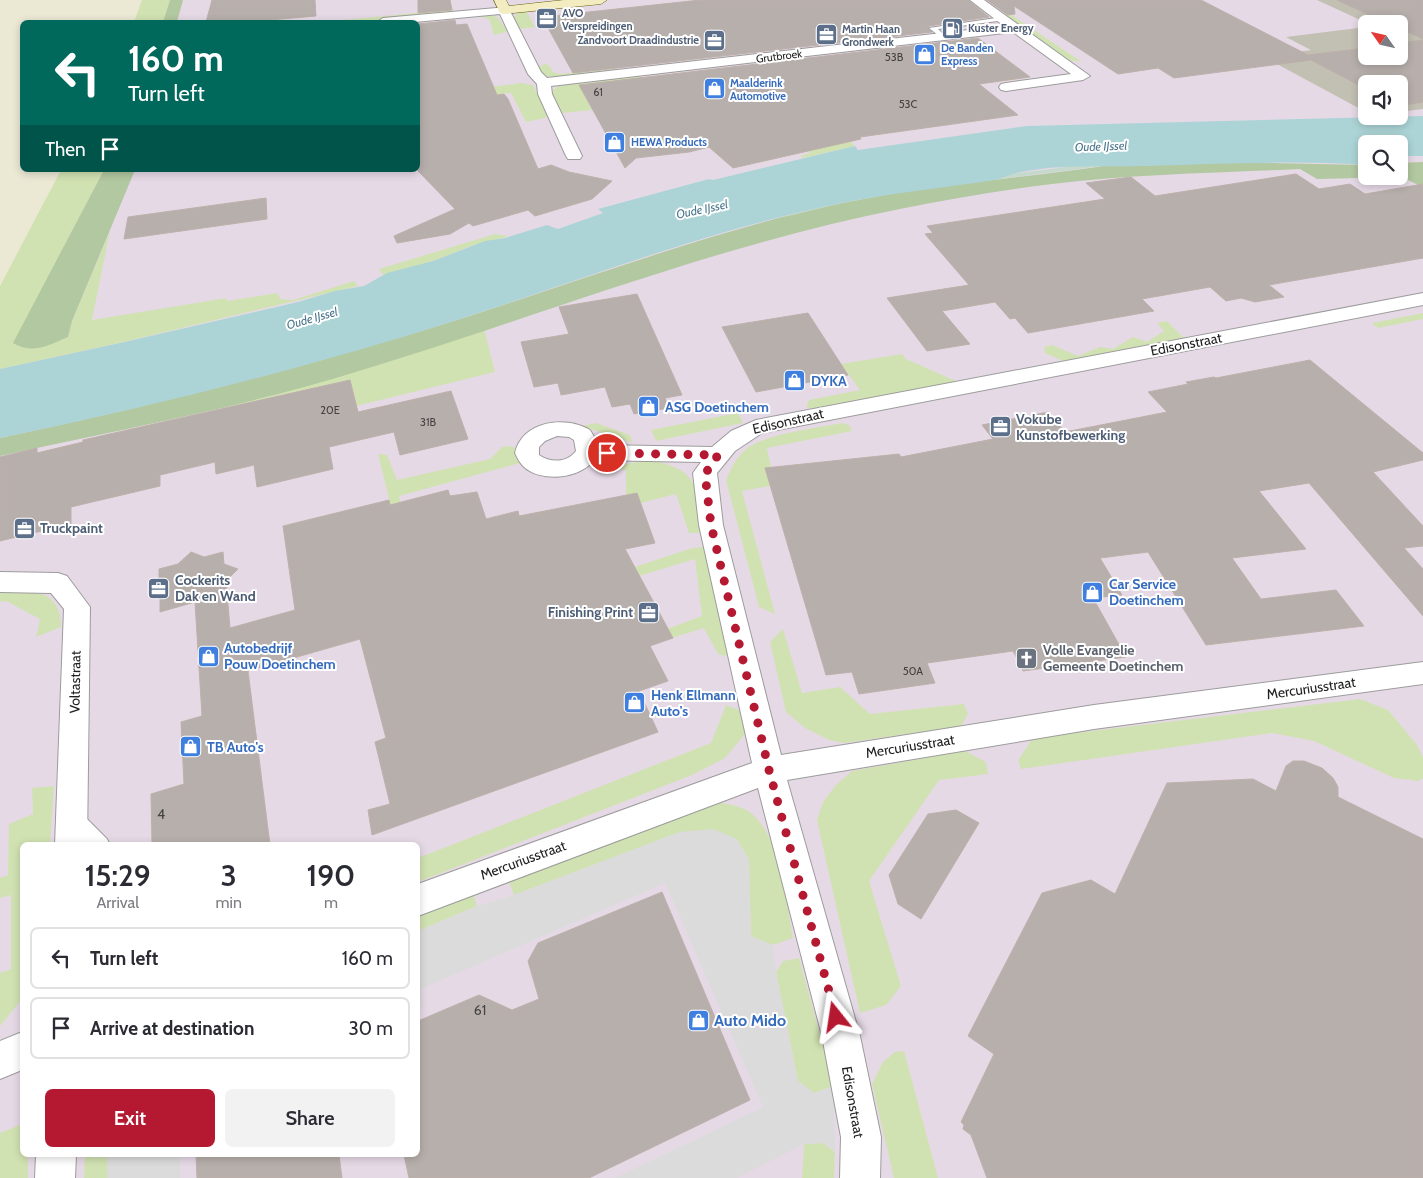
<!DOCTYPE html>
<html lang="en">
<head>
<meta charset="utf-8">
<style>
  body { margin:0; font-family:Cabin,sans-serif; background:#f2f2f3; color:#2b2b33; height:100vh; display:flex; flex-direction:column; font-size:19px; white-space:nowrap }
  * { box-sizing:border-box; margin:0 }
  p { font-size:16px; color:#7c7c81 }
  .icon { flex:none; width:28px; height:28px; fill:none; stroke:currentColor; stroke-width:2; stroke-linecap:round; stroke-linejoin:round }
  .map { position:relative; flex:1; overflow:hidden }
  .sheet { position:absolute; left:20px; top:842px; width:400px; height:315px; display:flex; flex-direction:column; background:#fff; border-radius:8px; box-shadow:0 2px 8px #0003 }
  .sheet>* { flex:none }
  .guide { position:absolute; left:20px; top:20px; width:400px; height:152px; border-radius:8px; box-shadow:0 2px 8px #0003; background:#00695c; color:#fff; overflow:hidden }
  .needle { width:32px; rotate:304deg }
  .fabs { position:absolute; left:1358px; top:15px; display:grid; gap:10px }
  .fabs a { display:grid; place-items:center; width:50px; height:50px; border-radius:8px; background:#fff; box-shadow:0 2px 8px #0003; font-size:25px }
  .pin { position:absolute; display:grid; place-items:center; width:42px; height:42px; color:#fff; margin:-21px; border:2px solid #fff; border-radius:50%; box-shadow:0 1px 5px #0007 }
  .me { position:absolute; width:55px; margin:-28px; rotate:345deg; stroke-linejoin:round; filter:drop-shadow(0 0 4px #0008) }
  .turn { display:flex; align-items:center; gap:18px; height:105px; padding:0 25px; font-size:22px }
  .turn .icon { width:65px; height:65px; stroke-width:2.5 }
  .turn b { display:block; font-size:35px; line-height:42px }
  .then { display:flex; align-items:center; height:48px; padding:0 25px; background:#0003; gap:10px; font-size:19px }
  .eta { display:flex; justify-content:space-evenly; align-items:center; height:85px; text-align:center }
  .eta b { font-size:30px; font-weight:600; line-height:35px }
  .action { display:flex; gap:10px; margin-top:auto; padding:10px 25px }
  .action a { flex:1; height:58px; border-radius:8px; background:#b51831; color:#fff; font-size:20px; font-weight:600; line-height:58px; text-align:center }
  .action a+a { background:#f2f2f3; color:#2b2b33 }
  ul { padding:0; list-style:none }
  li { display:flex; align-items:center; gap:15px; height:62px; margin:0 10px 8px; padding:0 15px; border:2px solid #e1e1e2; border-radius:8px }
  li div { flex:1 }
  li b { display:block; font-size:19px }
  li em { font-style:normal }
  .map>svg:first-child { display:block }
</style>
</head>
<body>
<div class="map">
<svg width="1423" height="1178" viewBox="0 0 1423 1178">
  <rect width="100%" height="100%" fill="#eeeae6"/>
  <path fill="#e6d9e6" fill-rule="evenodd" d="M147,0H1423V1178H0V367L79,170H418V22H138ZM1366,24H1399V56H1366ZM1366,84H1399V116H1366ZM1366,144H1399V176H1366ZM22,845H418V1155H22Z"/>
  <polygon fill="#c2bfb3" points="1317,0 1423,0 1423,109 1399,112 1399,84 1366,84 1366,112 1364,111 1264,57 1311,50 1286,37 1366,27 1366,56 1399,56 1399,24 1369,24"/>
  <polygon fill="#ebe9d4" points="0,0 142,0 134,22 22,22 22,170 61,170 0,286"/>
  <g fill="#d1e2b2">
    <polygon points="142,0 170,0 163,22 134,22"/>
    <polygon points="455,9 449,13 364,22 325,22"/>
    <polygon points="521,11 527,12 535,27 520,29 513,17"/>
    <polygon points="1007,12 1082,62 1067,60 1003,15"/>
    <polygon points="486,14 497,17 507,30 506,32 494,35 489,19 478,16"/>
    <polygon points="546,64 549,65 553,72 559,74 613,69 614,71 553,78 541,74 537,67"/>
    <path d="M638,75L645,79L646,85L583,93L592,110L563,113L560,112L551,93C558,82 582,79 592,83L591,81Z"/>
    <polygon points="521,83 533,85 548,115 545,118 526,122 511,93 418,104 418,96"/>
    <polygon points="848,139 855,146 803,158 800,156 810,153 808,151"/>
    <polygon points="61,170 104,170 14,343 68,337 72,321 110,231 92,320 226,298 227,301 278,293 280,299 293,300 354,281 358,286 119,343 0,369 0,286"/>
    <polygon points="495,234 509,236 471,246 433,261 384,276 379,269"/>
    <polygon points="1423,313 1423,319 1378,328 1372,323"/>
    <polygon points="1167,321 1187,341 1065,362 1045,353 1044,347 1052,345 1078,356 1100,347 1113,349 1133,337 1147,342 1164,331 1157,323"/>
    <polygon points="484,329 495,372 356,406 349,380 211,411 308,385"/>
    <polygon points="902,354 906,359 958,382 817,410 806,407 809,400 860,390 841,364"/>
    <polygon points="738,413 743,423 656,441 651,430"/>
    <polygon points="596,423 630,435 633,443 582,426"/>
    <path d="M842,423L849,425L852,431L767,448L771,467L765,468L770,486L742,491L775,614L759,607L726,480C731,469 735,459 745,450C763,434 817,428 842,423Z"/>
    <polygon points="509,446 516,448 516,459 520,463 399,496 424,592 415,605 378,454 387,455 397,480 490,459 502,447"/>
    <path d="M649,460C702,470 695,487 702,533H689L676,494L641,503L637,493L626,495V470L608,469L607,467Z"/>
    <polygon points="705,547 736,651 725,656 718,654 704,628 672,638 667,629 702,616 695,559 639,576 635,567 692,548"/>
    <path d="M7,590C35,589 62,593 61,627L36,637L40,619L6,601L0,602V592Z"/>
    <polygon points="783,629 802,693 840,687 870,714 964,704 968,714 961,726 844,743 829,740 805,728 786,712 770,642"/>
    <polygon points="1360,699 1388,710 1417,745 1423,757 1423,778 1419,781 1394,778 1314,741 1272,733 1021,769 1018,760 1033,738"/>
    <polygon points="726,705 749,714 745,734 725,758 692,775 418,882 418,858 711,743"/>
    <polygon points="965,751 986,762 988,774 939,780 869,881 901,986 886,1005 860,1013 817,820 823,802 836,785 852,771"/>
    <polygon points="54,786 50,845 22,845 22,999 0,1026 0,973 11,969 11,895 0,898 0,878 8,875 9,824 33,814 32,788"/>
    <path d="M708,802C722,803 739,804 751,813C781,837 786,901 793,938L773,945L751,937L749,859L680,832L514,895L507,877Z"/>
    <polygon points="472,889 477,906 418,931 418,912"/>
    <polygon points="799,958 834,1086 814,1093 798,1081 776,972 783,961"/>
    <polygon points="904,1051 938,1178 894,1178 872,1084 883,1062 895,1052"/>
    <polygon points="22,1124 22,1155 28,1155 28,1178 0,1178 0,1133"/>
    <polygon points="823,1143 835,1152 834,1178 802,1178 804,1144"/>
    <polygon points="85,1155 107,1155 107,1178 84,1178"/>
  </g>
  <g fill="#b2c8a0">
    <polygon points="170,0 183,0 177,22 163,22"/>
    <path d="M1224,162L1366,165V176H1399V163L1423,162V184L1418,185L1402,177L1317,179L1300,169C1218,173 1134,174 1052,184C1001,190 950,199 900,209C697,249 506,330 308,386C207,414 103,433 0,456V438C154,406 307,367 457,320C583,280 707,233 836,204C926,184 1019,179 1110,165L1137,166Z"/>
    <path d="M104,170H135L72,321L68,337C49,345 33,355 13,343Z"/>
  </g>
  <polygon fill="#c5dacd" points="1107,162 1129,166 1110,165 907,191 838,204 780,218 820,206 936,183"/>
  <g fill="#dbdbdb">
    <polygon points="713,829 737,839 749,859 751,936 773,945 776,972 798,1081 814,1093 834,1086 835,1152 823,1143 804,1144 737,1178 615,1178 763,1107 665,883 421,989 423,1008 418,1010 418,931 477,906 514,895 680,832"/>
    <rect x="107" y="1155" width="73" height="23"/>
  </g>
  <path fill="#acd4d6" d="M1423,116V156H1399V144H1366L1365,165C1290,160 1215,164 1140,166C1101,167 1060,164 1021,172C1012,174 1003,178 994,180C943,188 891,193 841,203C709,230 584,279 457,320C307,368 154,406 0,438V369L120,343L298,302L335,291L364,286L387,273L433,261L485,241L505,238L547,225L558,229L603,213L598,209L709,179L713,180L855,146L858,150L1027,126Z"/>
  <g fill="#b7afac" stroke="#beb0aa">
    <polygon points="212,0 315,0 316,16 270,20 270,22 206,22"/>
    <polygon points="418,0 450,0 452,10 418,13"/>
    <polygon points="700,0 968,0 989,17 929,26 927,28 932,32 573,73 542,17"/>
    <polygon points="987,0 1201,0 1308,55 1366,48 1366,56 1399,56 1399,43 1423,40 1423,102 1399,106 1399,84 1366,84 1366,89 1311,60 1174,78 1158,68 1118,74 1014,6 1015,14 1008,15"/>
    <polygon points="1337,0 1423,0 1423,39 1399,28 1399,24 1389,24"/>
    <polygon points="455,20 456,25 467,24 497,95 504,94 508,99 538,169 551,165 569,172 612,181 592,199 535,216 528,210 473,226 469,223 450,234 397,243 394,236 455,209 418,171 418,24"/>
    <polygon points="978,38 1030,77 979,84 1018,115 860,137 861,139 733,168 709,147 689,152 636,158 625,168 579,85"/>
    <polygon points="1296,174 1319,189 1350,184 1365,194 1423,184 1423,258 1269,285 1284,297 1255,302 1241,298 1226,301 1210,287 1142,299 1154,311 1028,333 1015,318 1010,319 995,302 942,311 970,344 927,351 887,298 969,285 925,234 933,233 927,226 1105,199 1086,183 1131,177 1155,196"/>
    <polygon points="266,198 267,219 124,239 128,217"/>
    <polygon points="637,294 682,395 665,398 669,408 634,414 630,404 612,407 605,387 561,395 558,383 534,387 521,342 569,334 559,307"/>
    <polygon points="808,313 848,375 756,392 722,327"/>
    <polygon points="1310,360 1423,453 1423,460 1373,472 1423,526 1423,546 1404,548 1423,569 1423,616 1309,483 1259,491 1306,549 1232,558 1261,599 1336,590 1364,626 1206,645 1148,552 1100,558 1122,595 1093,598 1126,657 1023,671 1013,651 927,663 935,683 859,694 852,672 826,675 765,468 899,454 901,457 993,439 982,425 1048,412 1065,432 1167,412 1148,392 1188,384 1186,382 1214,377 1216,378"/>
    <polygon points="350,380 358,412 451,391 468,439 400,455 394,432 329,447 333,469 257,487 254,465 216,474 215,462 160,475 160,486 71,507 71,524 0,541 0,457 37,448 37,453 83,442 83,440"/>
    <polygon points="448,490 450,496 477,492 486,519 518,511 519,516 637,493 655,543 625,549 673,638 650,646 668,681 639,691 658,732 372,835 368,810 390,804 375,742 386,738 360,639 248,671 270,845 152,845 151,794 184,784 181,722 202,716 195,602 160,612 160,596 149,592 159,583 159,569 178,564 191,552 204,557 223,552 224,564 238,569 226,581 230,628 295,610 283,526 389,500 390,505"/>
    <polygon points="1293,761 1304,761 1322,768 1333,778 1338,787 1338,797 1423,839 1423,1178 987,1178 971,1135 963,1129 964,1125 961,1122 994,1054 968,1036 1042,893 1091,880 1115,894 1167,783 1253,779 1276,791 1286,766"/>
    <polygon points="956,810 979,823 921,919 898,904 889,875 928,814"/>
    <polygon points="662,892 750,1100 589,1178 409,1178 404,1155 418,1155 418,1021 479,995 512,1010 539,999 528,961 538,943"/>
    <polygon points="196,1155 339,1155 342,1178 197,1178"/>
  </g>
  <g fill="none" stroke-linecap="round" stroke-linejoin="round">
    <defs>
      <g id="lane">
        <polygon points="1003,17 1005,18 1005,20 938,29 946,37 943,39 929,28"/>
        <polygon points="74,809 80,812 107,839 110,845 90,845 68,822 66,817 68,812"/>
      </g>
      <g id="street">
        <polygon points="970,0 984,0 1090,76 1083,80 1006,91 1001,90 999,87 1001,84 1006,83 1071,74 1013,32 551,86 552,94 582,156 580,159 568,159 566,156 538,94 537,84 528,74 500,14 415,22 377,22 383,18 508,7 541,72 547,78 1004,26"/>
        <path d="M1423,293V305L762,433L735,451L717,473L723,525L781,755L1094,705L1423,662V684L1094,729L787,780L860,1036L881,1137L880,1178H840L841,1137L822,1036L758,788L418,916V884L752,763L699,525L693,473L701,462L594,460C580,479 540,483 523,466C519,462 517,457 515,453C522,421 565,415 590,430L599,445L712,447L731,431L756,420ZM557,436L569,437L574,440L576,451C567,463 551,463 539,455V447L545,441Z"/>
        <polygon points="0,572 58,573 67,576 90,607 87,845 55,845 64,609 51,593 0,592"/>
        <polygon points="22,1032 22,1070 0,1079 0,1041"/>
        <polygon points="36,1155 76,1155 75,1178 35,1178"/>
      </g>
      <polygon id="secondary" points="494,0 506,0 509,6 564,0 607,0 601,4 504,14 500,13"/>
    </defs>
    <use href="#lane" stroke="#9c9c9c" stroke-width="2"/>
    <use href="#street" stroke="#9c9c9c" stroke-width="2"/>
    <use href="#secondary" stroke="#696512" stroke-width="1"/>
    <use href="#lane" fill="#fff" fill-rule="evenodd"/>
    <use href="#street" fill="#fff" fill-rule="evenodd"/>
    <use href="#secondary" fill="#f2ecc0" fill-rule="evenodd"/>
  </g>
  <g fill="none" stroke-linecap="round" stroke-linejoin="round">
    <polyline stroke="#b51831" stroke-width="9" stroke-dasharray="0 16.2" points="607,453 718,455 705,474 711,525 769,770 836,1017"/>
  </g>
  <defs>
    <symbol id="office-square" viewBox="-11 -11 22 22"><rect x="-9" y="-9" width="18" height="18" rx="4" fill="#5c6f8a" stroke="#fff"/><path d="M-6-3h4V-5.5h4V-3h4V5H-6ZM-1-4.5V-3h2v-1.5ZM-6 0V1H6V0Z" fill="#fff"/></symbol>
    <symbol id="fuel-square" viewBox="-11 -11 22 22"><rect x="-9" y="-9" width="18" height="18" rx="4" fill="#5c6f8a" stroke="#fff"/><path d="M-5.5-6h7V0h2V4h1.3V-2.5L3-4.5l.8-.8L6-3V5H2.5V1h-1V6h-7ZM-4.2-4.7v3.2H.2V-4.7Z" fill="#fff"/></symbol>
    <symbol id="shop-square" viewBox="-11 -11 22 22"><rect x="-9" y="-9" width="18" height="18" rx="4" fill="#3f7fe0" stroke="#fff"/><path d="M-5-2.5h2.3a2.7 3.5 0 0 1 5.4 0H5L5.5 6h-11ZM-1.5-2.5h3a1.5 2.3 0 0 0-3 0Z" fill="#fff"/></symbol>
    <symbol id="church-square" viewBox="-11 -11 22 22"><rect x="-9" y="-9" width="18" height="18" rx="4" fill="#6b7280" stroke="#fff"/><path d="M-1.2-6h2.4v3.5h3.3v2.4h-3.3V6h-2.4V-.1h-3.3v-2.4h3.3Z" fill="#fff"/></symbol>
  </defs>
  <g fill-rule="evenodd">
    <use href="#office-square" x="534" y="6" width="25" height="25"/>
    <use href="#fuel-square" x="940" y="16" width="25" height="25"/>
    <use href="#office-square" x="814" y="22" width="25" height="25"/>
    <use href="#office-square" x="702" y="28" width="25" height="25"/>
    <use href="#shop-square" x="912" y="42" width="25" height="25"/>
    <use href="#shop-square" x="702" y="76" width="25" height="25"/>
    <use href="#shop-square" x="602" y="130" width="25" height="25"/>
    <use href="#shop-square" x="782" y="368" width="25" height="25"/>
    <use href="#shop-square" x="636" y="394" width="25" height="25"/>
    <use href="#office-square" x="988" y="414" width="25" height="25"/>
    <use href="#office-square" x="12" y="516" width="25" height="25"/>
    <use href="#office-square" x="146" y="576" width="25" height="25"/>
    <use href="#shop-square" x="1080" y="580" width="25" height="25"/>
    <use href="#office-square" x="636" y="600" width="25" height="25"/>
    <use href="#shop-square" x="196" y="644" width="25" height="25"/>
    <use href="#church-square" x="1014" y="646" width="25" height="25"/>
    <use href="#shop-square" x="622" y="690" width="25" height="25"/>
    <use href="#shop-square" x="178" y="734" width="25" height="25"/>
    <use href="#shop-square" x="686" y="1008" width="25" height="25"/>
  </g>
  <g text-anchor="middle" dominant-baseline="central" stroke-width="4" stroke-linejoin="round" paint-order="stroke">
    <g font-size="11" font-weight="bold" fill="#4e5e75" stroke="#fff" text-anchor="start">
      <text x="562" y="13">AVO<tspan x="562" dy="13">Verspreidingen</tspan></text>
      <text x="968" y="28">Kuster Energy</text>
      <text x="842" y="29">Martin Haan<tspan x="842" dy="13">Grondwerk</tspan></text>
      <text x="699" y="40" text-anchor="end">Zandvoort Draadindustrie</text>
    </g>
    <g font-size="11" font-weight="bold" fill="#366cbe" stroke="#fff" text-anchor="start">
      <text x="941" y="48">De Banden<tspan x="941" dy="13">Express</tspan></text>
      <text x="730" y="83">Maalderink<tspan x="730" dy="13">Automotive</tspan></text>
      <text x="631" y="142">HEWA Products</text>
    </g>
    <g font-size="11" fill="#1f1f1f" stroke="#fff">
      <text transform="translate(779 56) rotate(-7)">Grutbroek</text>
    </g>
    <g font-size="11" fill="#454342">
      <text x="894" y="57">53B</text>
      <text x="598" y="92">61</text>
      <text x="908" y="104">53C</text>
      <text x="330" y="410">20E</text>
      <text x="428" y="422">31B</text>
      <text x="913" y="671">50A</text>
    </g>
    <g font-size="12" font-style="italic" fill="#4c778d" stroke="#fff">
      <text transform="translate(1101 146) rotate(-2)">Oude IJssel</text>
      <text transform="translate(702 209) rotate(-12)">Oude IJssel</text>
      <text transform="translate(312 318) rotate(-16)">Oude IJssel</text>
    </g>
    <g font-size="14" fill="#1f1f1f" stroke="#fff">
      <text transform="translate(1186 344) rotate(-11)">Edisonstraat</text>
      <text transform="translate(788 421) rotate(-13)">Edisonstraat</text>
      <text transform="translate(75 682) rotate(-89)">Voltastraat</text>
      <text transform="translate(1311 688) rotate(-8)">Mercuriusstraat</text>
      <text transform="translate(910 746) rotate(-9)">Mercuriusstraat</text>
      <text transform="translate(523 860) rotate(-20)">Mercuriusstraat</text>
      <text transform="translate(853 1102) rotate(80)">Edisonstraat</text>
    </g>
    <g font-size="14" font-weight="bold" fill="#366cbe" stroke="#fff" text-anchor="start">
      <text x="811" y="381">DYKA</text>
      <text x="665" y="407">ASG Doetinchem</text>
      <text x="1109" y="584">Car Service<tspan x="1109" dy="16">Doetinchem</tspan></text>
      <text x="224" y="648">Autobedrijf<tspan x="224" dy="16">Pouw Doetinchem</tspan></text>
      <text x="651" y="695">Henk Ellmann<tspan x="651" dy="16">Auto's</tspan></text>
      <text x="207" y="747">TB Auto's</text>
    </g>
    <g font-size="14" font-weight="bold" fill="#4e5e75" stroke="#fff" text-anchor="start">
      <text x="1016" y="419">Vokube<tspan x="1016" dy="16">Kunstofbewerking</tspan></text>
      <text x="40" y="528">Truckpaint</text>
      <text x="175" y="580">Cockerits<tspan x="175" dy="16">Dak en Wand</tspan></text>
      <text x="633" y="612" text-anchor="end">Finishing Print</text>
    </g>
    <g font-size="14" font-weight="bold" fill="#5b616d" stroke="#fff" text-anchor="start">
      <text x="1043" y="650">Volle Evangelie<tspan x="1043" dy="16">Gemeente Doetinchem</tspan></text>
    </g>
    <g font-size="14" fill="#454342">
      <text x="161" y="814">4</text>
      <text x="480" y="1010">61</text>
    </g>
    <g font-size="16" font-weight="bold" fill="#366cbe" stroke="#fff" text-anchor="start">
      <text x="714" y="1020">Auto Mido</text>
    </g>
  </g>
</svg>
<div class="fabs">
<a><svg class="needle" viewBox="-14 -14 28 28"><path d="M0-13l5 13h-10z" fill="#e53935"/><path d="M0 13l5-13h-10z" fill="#7c7c81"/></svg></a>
<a><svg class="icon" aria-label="sound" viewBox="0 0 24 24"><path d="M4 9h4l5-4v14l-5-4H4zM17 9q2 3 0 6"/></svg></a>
<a><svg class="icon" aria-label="search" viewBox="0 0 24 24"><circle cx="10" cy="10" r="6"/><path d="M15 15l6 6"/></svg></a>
</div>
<div class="pin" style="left:607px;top:453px;background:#d93025"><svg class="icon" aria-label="arrive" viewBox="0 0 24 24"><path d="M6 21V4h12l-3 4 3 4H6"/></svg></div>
<svg class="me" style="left:836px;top:1017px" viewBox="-20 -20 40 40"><path d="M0-17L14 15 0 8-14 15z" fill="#b51831" stroke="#fff" stroke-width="4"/></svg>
<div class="guide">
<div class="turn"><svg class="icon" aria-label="left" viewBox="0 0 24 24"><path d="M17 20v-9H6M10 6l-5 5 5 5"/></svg><div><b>160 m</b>Turn left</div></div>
<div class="then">Then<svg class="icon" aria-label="arrive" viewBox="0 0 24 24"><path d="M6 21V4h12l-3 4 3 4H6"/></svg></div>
</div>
<section class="sheet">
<div class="eta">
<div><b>15:29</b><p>Arrival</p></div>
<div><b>3</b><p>min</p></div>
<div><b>190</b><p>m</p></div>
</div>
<ul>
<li><svg class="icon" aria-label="left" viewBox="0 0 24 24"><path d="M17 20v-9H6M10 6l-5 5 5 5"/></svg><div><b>Turn left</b></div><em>160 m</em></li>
<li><svg class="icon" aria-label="arrive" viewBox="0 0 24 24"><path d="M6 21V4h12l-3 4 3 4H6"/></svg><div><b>Arrive at destination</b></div><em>30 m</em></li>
</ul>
<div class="action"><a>Exit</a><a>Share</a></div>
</section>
</div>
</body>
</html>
